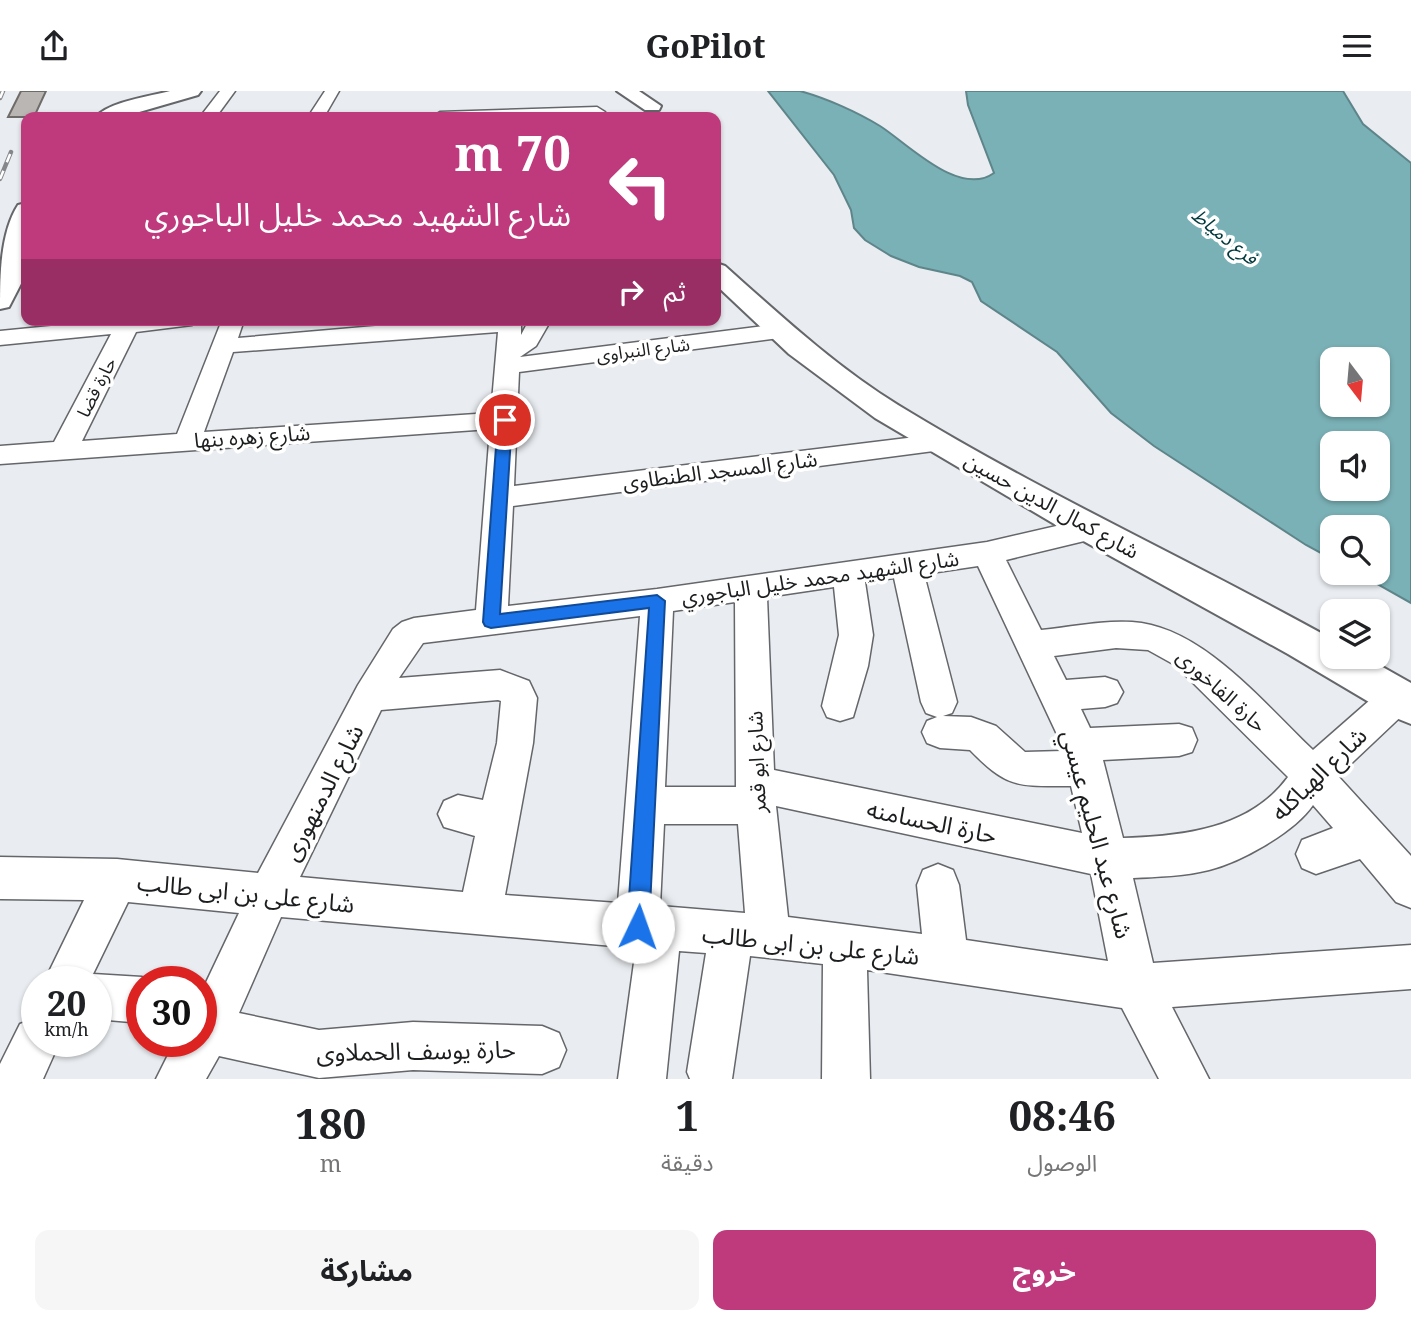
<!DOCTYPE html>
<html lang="ar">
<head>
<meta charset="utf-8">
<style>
  body { margin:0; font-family:"Noto Serif","Noto Sans Arabic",serif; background:#f6f6f6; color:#202124; direction:rtl; height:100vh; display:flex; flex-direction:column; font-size:26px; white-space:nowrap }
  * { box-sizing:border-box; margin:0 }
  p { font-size:23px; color:#757577 }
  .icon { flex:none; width:38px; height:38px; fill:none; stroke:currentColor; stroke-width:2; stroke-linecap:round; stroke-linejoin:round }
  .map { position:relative; height:988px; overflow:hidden; direction:ltr }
  .side { display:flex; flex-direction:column; background:#fff; flex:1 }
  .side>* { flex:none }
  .hud { position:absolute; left:21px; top:21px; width:700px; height:214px; border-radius:14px; box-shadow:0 2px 5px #0004; direction:rtl; background:#bf3a7d; color:#fff; overflow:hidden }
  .needle { width:46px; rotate:164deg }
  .buttons { position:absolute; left:1320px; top:256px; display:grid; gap:14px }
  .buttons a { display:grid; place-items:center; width:70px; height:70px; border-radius:14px; background:#fff; box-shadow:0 2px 5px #0004; font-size:35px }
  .speed { position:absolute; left:21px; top:875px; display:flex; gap:14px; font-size:35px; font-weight:700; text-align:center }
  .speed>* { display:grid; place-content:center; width:91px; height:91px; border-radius:50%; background:#fff; box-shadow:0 2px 5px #0004; line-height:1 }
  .speed small { font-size:18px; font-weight:400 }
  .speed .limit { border:10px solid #d22; background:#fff; color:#111 }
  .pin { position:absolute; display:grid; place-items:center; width:60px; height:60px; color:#fff; margin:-30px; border:4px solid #fff; border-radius:50%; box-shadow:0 2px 7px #0007 }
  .me { position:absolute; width:77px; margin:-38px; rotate:3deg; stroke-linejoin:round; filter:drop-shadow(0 0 5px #0008) }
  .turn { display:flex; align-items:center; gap:24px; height:147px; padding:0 35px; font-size:32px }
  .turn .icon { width:91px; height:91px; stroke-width:2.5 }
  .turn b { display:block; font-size:49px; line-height:60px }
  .then { display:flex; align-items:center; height:66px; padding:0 35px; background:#0003; gap:14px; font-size:26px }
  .eta { display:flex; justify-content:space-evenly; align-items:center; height:119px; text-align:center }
  .eta b { font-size:42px; font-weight:700; line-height:49px }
  .primary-button { display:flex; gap:14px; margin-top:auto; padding:14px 35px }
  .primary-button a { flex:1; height:80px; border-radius:14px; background:#bf3a7d; color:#fff; font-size:28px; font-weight:700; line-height:80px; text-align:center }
  .primary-button a+a { background:#f6f6f6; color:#202124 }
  header { display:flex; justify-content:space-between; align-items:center; height:91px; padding:0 35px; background:#fff; font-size:32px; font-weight:700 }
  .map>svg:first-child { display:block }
</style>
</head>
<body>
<header><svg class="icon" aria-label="menu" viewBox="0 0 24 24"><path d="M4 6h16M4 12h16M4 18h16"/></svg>GoPilot<svg class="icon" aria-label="share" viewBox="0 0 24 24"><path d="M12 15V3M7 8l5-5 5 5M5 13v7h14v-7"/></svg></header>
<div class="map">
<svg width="1411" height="988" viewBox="0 0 1411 988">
  <rect width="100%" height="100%" fill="#e9ecf0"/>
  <path fill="#7ab1b6" stroke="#5e8589" stroke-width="2" fill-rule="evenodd" d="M768,0C778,0 791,0 800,0C826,7 857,21 880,35C907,52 959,107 994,82L968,14L966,0H1343L1363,33L1411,72V512L1356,481H1377V436H1332V468L1306,454L1154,355L1111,322L1057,261L981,210L972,191L960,185L919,176L891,165L865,149L854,137L851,119L834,84ZM1332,268H1377V313H1332ZM1332,352H1377V397H1332Z"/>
  <polygon fill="#bab6b3" stroke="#6f6b69" stroke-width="2" points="21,0 46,0 34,26 8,26"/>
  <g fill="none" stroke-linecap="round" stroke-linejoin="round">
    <defs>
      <g id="minor">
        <polygon points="220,0 235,0 216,26 200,26"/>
        <polygon points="325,0 339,0 324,26 308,26"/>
        <polygon points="597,16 605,21 602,24 432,26 440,21"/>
        <path d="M112,229H195L192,234L136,241L82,350L177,343L222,229H244L238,247L410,232L521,229V244L529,229H551L536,255L520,266L779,233L787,235L790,240L787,245L779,247L519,281L514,395L940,343L949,346L953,352L949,358L513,415L508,515L657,498L987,451L1091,427L1101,430L1106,438L1101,446L1006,469L1041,539C1071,536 1102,529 1132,531C1202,535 1264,613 1313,659L1386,595L1398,591L1411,596L1410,617L1338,685L1411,765V817L1396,811L1360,768L1316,783L1302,777L1296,763L1302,749L1333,737L1313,714C1295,741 1241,771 1209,779C1185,785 1157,786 1133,787L1153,872L1411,854V898L1172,916L1209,988H1159L1122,917L867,879L870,988H822L823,873L750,865L732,988H690L687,981L706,862L679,860L666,988H618L636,857L281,826L239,922L319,939L413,931L542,935L559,942L566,959L559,976L542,983L413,979L319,987L219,965L206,988H156L175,950H201V902L239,822L128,811L93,883L142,886L153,891H142V932L96,928V891H44L84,809L0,808V766L117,768L258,782L358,594L393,538L402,531L414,527L476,519L490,338L0,373V355L54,351L111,243L0,254V240ZM498,241L491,322L204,341L233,261ZM978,475L1062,654L1063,660L1025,661L996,635L971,626L943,625L952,622L957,611L924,483ZM894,487L921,611L926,622L937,626L927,630L922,641L927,652L940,657L970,659C1008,698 1018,695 1071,695L1082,742L774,679L767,506L834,496L839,544L822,615L827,626L840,630L853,626L868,575L873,544L865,491ZM735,511L736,696H665L673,520ZM640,525L618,812L505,804L533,652L537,607L529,590L500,579L399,587L423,552ZM1116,557L1148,559L1175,574L1288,686C1250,738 1183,745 1123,747L1103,669L1179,665L1192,661L1197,649L1192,637L1179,633L1090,637L1081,618L1105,616L1117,612L1123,601L1117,590L1105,586L1066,589L1054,565ZM498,609L501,610L497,652L483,709L458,704L444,710L438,723L444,736L475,745L463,801L300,786L381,619ZM776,715L1091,783L1108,870L966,849L959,794L953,779L938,773L923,779L917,794L922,843L788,826ZM664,733H738L745,822L660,815Z"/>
        <polygon points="37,927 37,950 60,950 43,988 0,988 0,973 20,933"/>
      </g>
      <g id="secondary">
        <path d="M170,0H201L198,4L122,26H96C108,11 151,5 170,0Z"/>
        <polygon points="617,0 639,0 661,15 659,19 645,19"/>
        <path d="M26,112V183L9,216L0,218C0,186 0,142 18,114Z"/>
        <path d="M716,172L725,175C780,224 835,275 898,314C1038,400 1188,468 1332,548V565H1363L1411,592V633L1396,627L1288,563L1078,447L875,327L789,263L716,194Z"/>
      </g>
    </defs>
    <use href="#minor" stroke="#64666a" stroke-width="3"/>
    <use href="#secondary" stroke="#64666a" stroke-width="4"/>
    <use href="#minor" fill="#fff" fill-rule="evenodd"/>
    <use href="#secondary" fill="#fff" fill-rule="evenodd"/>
    <defs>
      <g id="rail">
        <polyline points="0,7 3,0"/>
        <polyline points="0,88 11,61"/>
      </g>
    </defs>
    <use href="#rail" stroke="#848689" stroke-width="4.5"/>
    <use href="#rail" stroke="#fff" stroke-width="2.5" stroke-dasharray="9" stroke-linecap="butt"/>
  </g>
  <polygon fill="#1a73e8" stroke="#114b97" stroke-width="2" points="505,325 512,329 500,523 657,504 665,510 649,836 645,843 638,847 630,843 627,836 649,517 491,537 485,535 483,531 498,329"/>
  <g text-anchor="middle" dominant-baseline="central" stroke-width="7" stroke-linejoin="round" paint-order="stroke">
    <g font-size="18" fill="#1c1d1f" stroke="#fff">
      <text transform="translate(643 258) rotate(-7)">شارع النبراوى</text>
      <text transform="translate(96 296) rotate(-63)">حارة قضا</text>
    </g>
    <g font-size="19" font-style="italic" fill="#00383c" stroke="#fff">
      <text transform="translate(1225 145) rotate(39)">فرع دمياط</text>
    </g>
    <g font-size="21" fill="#1c1d1f" stroke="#fff">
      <text transform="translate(252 345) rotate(-4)">شارع زهره بنها</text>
      <text transform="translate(720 379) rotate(-7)">شارع المسجد الطنطاوى</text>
      <text transform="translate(1052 414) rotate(29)">شارع كمال الدين حسين</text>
      <text transform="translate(820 486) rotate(-8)">شارع الشهيد محمد خليل الباجوري</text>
      <text transform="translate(1222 599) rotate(42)">حارة الفاخورى</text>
      <text transform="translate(756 671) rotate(-92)">شارع ابو قمر</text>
    </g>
    <g font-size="24" fill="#1c1d1f" stroke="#fff">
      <text transform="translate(1318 682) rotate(-44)">شارع الهياكله</text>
      <text transform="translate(322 701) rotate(-63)">شارع الدمنهورى</text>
      <text transform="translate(932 730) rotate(12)">حارة الحسامنه</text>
      <text transform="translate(1098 743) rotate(75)">شارع عبد الحليم عيسي</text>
      <text transform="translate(246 801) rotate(6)">شارع على بن ابى طالب</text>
      <text transform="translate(811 853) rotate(6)">شارع على بن ابى طالب</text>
      <text transform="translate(416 959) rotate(-1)">حارة يوسف الحملاوى</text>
    </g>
  </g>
</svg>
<div class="buttons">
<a><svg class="needle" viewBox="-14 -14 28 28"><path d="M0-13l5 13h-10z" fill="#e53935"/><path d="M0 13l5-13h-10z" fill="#757577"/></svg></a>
<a><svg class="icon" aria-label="sound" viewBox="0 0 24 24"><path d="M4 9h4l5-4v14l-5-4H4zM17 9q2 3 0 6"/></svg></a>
<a><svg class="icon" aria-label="search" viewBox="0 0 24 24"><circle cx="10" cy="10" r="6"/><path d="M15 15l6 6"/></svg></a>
<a><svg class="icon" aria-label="layers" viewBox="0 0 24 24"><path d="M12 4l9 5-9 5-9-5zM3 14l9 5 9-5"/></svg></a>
</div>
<div class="speed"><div>20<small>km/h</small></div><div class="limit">30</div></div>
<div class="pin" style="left:505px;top:329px;background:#d93025"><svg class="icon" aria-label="arrive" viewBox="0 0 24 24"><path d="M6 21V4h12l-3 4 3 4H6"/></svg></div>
<svg class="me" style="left:638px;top:836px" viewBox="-20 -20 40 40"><circle r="19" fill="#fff"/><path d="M0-13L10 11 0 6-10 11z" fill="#1a73e8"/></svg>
<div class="hud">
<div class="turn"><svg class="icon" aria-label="left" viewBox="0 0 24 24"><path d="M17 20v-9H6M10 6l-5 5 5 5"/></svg><div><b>70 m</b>شارع الشهيد محمد خليل الباجوري</div></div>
<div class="then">ثم<svg class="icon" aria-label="right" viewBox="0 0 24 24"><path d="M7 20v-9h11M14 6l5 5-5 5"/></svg></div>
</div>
</div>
<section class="side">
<div class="eta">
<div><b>08:46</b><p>الوصول</p></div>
<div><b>1</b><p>دقيقة</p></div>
<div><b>180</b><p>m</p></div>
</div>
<div class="primary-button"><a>خروج</a><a>مشاركة</a></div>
</section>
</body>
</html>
